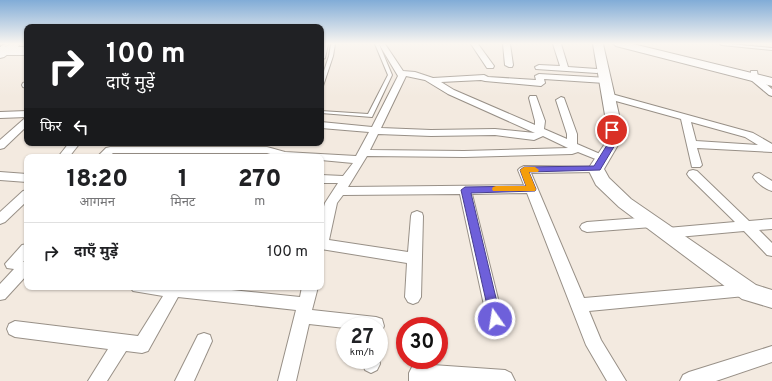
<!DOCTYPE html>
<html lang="hi">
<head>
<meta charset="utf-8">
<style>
  body { margin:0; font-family:Overpass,"Noto Sans Devanagari",sans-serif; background:#f2f2f2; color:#202124; height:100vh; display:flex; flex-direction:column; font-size:15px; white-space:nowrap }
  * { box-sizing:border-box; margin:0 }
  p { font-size:13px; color:#757577 }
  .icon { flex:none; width:22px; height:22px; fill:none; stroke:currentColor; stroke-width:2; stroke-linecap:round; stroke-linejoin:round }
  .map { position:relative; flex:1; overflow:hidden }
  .side { position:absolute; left:24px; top:154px; width:300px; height:136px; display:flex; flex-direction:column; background:#fff; border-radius:8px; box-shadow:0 1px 3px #0004 }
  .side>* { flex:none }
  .banner { position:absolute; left:24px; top:24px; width:300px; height:122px; border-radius:8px; box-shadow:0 1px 3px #0004; background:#202124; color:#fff; overflow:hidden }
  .speed { position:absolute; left:336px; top:317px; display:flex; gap:8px; font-size:20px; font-weight:700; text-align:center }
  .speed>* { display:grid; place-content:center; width:52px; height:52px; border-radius:50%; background:#fff; box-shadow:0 1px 3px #0004; line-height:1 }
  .speed small { font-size:10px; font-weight:400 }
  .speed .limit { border:6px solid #d22; background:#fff; color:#111 }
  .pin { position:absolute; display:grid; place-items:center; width:34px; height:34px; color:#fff; margin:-17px; border:2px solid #fff; border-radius:50%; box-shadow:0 1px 4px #0007 }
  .me { position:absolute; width:44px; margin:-22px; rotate:347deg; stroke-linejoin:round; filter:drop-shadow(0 0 3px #0008) }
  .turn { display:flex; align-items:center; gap:14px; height:84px; padding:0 16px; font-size:18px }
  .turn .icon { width:52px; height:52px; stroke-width:2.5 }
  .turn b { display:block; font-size:28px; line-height:34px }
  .then { display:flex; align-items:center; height:38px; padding:0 16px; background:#0003; gap:8px; font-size:15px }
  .eta { display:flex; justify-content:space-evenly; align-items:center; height:68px; text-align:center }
  .eta b { font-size:24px; font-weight:800; line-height:28px }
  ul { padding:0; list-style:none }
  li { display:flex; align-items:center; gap:12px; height:60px; padding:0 16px; border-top:1px solid #e0e0e0 }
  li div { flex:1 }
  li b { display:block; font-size:15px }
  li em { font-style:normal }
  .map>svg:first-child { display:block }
</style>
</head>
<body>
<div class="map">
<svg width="772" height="381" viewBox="0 0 772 381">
  <rect width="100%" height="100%" fill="#f3eae0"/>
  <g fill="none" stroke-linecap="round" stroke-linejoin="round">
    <defs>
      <g id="lane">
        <polygon points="6,44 10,44 3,48 1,48 1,46"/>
        <polygon points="331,44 335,44 333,56 323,86 321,87 321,80 329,56"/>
        <polygon points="375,44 379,44 392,75 372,117 321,113 321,111 368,114 388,75"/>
        <polygon points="720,44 731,44 772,48 772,50 722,45"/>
      </g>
      <g id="street">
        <polygon points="321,44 328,44 325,58 321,60"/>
        <path d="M379,44H385L403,71L415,72L433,78L484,75L488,77L536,80L535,76L539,74L608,78L609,80L605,83L544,79L545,83L541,86L485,81L481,80L441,82L454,90L535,125V121L529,98L530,96H536L545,121L544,129L567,139V134L556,100L561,97L564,98L577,134V144L607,157L608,159L603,162L578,152L572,154L464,157L367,156L348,187L524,185L518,170L520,168L524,166L600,167L602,169L600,171L596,172L531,173L584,298L745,284L750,285L753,290L750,295L745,296L589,311L601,340L626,381H607L586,345L527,193L472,194L503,319L501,324L495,326L489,324L487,319L460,194L343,195L337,203L329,240L408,252L411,216L412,213L417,211L422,213L423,216L421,297L418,302L413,304L408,302L405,297L407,263L321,249V217L325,203L338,183H321V175L343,176L353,163L321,160V157H280L267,153H113L108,157H97L106,148L110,147H267L285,152L356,156L369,132L321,128V122L372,127L398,76ZM406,76L425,80L448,94L535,133L495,129L431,130L381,128ZM378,134L431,136L495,135L534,140L543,136L568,148L464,151L370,150Z"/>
        <polygon points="471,44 478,44 494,66 493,68 487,68"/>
        <polygon points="503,44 510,44 513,65 512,67 509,67 505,65"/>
        <polygon points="553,44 561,44 568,67 597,69 601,71 597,73 536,69 535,67 539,65 560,66"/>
        <polygon points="751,71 757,71 758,77 772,89 772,96 769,95 751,80 750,78"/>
        <polygon points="26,82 27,88 23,87 22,85 23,83"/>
        <path d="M608,93L753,133L772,144V152L697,148L702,165L700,167H692L681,119L605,98L604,96L605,94ZM691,122L745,137L758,145L696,141Z"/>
        <polygon points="27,111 27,117 0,118 0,112"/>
        <polygon points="27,118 27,126 4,148 0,149 0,140 24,119"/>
        <polygon points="69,143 80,143 69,157 58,157"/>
        <polygon points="693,170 697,171 749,221 772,219 772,229 759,230 772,243 772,256 767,255 744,231 667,238 662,236 660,233 662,230 667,228 735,222 689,177 687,174 689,171"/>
        <polygon points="0,172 27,174 27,182 0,180"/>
        <path d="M759,173L772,181V191C765,189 757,183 753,177L755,174Z"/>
        <polygon points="27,190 27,201 5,222 0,224 0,212 23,191"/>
        <polygon points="652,217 657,219 659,222 657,225 652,227 587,232 582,230 580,227 582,224 587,222"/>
        <polygon points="27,244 27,258 23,262 27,262 27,275 5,299 0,300 0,284 14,269 7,268 5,264 22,245"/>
        <polygon points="130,287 202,287 300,297 302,287 318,287 312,310 376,317 382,319 384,326 382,331 379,332 379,326 345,326 345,328 309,324 296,381 278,381 296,310 178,297 148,351 142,353 126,351 107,381 88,381 108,349 15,337 9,334 7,329 9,324 15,321 138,336 163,296 133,291"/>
        <polygon points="204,333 210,335 212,341 194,381 175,381 198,335"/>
        <polygon points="772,346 772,362 716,381 680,381 683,375 689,372"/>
        <polygon points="379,358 380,364 377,370 371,373 365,370 362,360 379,360"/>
        <polygon points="418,364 505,370 511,373 515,381 409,381 409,373 412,367"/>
      </g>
      <g id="secondary">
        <polygon points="10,44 18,44 19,46 4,57 0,58 0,50"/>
        <polygon points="593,44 603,44 619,115 618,145 604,169 609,178 631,199 756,285 772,290 772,308 742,299 619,207 596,185 588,169 604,145 605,115"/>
      </g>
      <g id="primary">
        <polygon points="614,44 633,44 772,78 772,86 616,46"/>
        <rect x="0" y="47" width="27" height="8"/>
      </g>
    </defs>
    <use href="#lane" stroke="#989087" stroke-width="2"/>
    <use href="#street" stroke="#989087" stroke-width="2"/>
    <use href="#secondary" stroke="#989087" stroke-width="2"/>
    <use href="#primary" stroke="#989087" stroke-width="2"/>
    <use href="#lane" fill="#fff" fill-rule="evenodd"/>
    <use href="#street" fill="#fff" fill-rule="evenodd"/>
    <use href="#secondary" fill="#fff" fill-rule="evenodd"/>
    <use href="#primary" fill="#fff" fill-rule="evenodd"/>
  </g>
  <linearGradient id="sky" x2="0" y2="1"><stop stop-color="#81acd7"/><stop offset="0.45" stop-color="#faf6f1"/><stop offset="1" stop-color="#faf6f1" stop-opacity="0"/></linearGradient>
  <rect width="772" height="97" fill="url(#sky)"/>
  <polygon fill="#6e60da" stroke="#483e8e" points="609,128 612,128 615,130 615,145 600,170 529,172 536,189 535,191 471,193 501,319 500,323 495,324 491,323 461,190 465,187 526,186 520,170 524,167 594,166 607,145"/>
  <polygon fill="#f59e0b" points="524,167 535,167 539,170 538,172 529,172 536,189 535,191 493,191 492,189 493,187 496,186 526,186 520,170"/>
</svg>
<div class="speed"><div>27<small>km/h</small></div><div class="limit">30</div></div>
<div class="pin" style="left:612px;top:130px;background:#d93025"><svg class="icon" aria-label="arrive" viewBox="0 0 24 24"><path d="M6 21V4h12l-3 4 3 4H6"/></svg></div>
<svg class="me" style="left:495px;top:319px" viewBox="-20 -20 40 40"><circle r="17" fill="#6e60da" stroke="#fff" stroke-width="3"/><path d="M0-11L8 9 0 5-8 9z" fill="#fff"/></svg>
<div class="banner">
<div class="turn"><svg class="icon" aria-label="right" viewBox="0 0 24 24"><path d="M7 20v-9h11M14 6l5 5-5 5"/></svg><div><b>100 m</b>दाएँ मुड़ें</div></div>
<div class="then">फिर<svg class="icon" aria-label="left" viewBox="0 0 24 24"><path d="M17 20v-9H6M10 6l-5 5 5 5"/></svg></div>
</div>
<section class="side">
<div class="eta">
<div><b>18:20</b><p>आगमन</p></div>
<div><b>1</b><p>मिनट</p></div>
<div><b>270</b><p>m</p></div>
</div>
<ul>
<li><svg class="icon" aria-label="right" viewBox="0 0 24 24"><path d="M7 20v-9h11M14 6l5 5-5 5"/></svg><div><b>दाएँ मुड़ें</b></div><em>100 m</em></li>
</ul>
</section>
</div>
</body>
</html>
